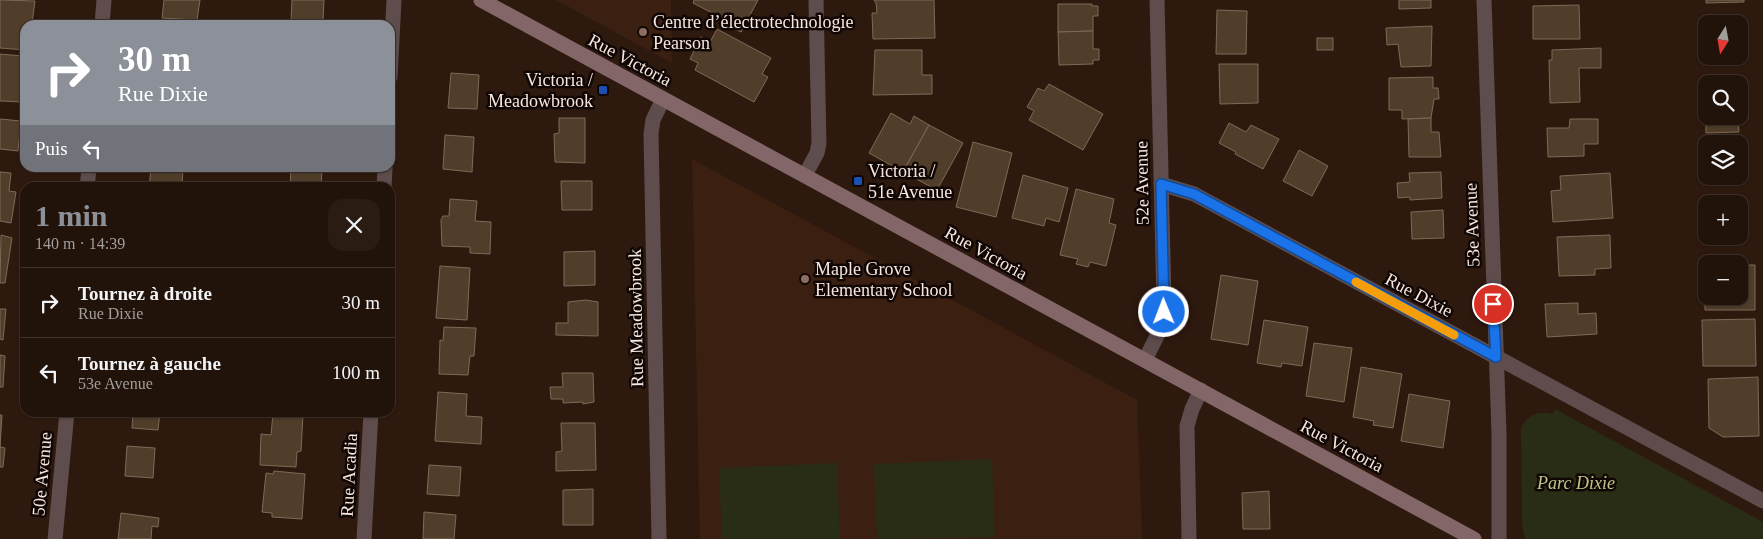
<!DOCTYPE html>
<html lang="fr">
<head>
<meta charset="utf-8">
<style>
  body { margin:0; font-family:Georgia,serif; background:#2a1c13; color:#f1f3f6; height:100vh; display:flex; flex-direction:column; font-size:19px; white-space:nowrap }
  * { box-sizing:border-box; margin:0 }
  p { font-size:16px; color:#a29e9c }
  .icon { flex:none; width:28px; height:28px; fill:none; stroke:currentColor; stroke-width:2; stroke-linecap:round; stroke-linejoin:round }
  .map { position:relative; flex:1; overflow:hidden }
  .details { position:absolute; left:20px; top:182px; width:375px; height:235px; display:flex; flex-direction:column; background:#22130a; border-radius:15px; box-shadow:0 1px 4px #0004,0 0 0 1px #3f322b }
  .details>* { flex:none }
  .hud { position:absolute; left:20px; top:20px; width:375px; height:152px; border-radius:15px; box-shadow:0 1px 4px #0004,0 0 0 1px #3f322b; background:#8c9099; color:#fff; overflow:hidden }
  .needle { width:32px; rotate:191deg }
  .tools { position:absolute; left:1698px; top:15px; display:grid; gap:10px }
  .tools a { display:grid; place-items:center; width:50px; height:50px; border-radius:10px; background:#22130a; box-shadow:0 1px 4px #0004,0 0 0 1px #3f322b; font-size:25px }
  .pin { position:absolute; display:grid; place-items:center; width:42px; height:42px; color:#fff; margin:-21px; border:2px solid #fff; border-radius:50%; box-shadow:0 1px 5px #0007 }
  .me { position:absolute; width:55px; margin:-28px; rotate:359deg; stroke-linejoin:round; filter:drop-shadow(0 0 4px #0008) }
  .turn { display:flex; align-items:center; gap:18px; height:105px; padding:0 15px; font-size:22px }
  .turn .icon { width:65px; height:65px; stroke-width:2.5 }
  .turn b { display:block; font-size:35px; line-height:42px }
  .then { display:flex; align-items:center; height:48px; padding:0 15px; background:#0003; gap:10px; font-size:19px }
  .round { display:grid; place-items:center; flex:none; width:52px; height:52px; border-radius:15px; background:#2a1c13 }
  .overview { display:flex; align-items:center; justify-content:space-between; height:85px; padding:0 15px }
  h1 { font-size:30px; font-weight:700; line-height:38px; color:#8c9099 }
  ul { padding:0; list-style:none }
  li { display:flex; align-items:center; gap:15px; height:70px; padding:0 15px; border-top:1px solid #3f322b }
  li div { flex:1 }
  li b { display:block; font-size:19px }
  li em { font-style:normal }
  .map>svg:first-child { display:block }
</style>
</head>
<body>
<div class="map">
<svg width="1763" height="539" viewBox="0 0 1763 539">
  <rect width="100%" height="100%" fill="#2e190e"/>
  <g fill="#3b1f11">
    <polygon points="556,0 671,0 672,63"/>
    <polygon points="692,159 1137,400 1142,539 700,539"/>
  </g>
  <g fill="#2a2d16">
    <path d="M1555,409L1763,522V539H1525L1522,523L1521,429C1527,415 1537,410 1553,414Z"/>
    <polygon points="992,459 995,537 877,539 874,464"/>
    <polygon points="837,463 840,539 722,539 719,468"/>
  </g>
  <g fill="#503e2b" stroke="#7e6a56" fill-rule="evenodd">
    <polygon points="0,0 35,1 32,23 40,25 25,25 25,50 0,48"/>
    <polygon points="164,0 200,0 197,20 162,18"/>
    <polygon points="292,0 324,0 323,21 291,20"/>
    <polygon points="694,0 758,0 741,32 718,21 720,17 693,3"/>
    <polygon points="874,0 934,0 935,38 873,39 872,13 877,13 876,3"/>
    <polygon points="1399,0 1431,0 1431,8 1399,9"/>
    <polygon points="1706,0 1744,0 1744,2 1706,3"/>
    <polygon points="1058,4 1092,4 1092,6 1098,6 1098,16 1093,16 1093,31 1058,32"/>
    <polygon points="1579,5 1580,39 1533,39 1533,6"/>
    <polygon points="1217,10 1247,11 1246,54 1216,54"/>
    <polygon points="1432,26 1431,66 1401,67 1398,44 1387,45 1386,28"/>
    <polygon points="717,29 771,58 762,74 768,77 754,102 695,70 698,63 690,59 701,37 710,42"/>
    <polygon points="1093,31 1093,49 1099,49 1099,60 1093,60 1093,64 1059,65 1058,32"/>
    <rect x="1317" y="38" width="16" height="12"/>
    <polygon points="1739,45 1739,60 1710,60 1710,56 1739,56"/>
    <polygon points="1601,48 1601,68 1579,68 1580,102 1550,103 1549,60 1552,60 1552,50"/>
    <polygon points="875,50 922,50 922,75 932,75 932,94 873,95"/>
    <polygon points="0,54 23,56 23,102 0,101"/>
    <polygon points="1219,64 1258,64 1258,103 1220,104"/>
    <polygon points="451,73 479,75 477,109 448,108"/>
    <polygon points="1433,77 1433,88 1438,88 1439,99 1434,99 1431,118 1402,119 1402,110 1389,110 1389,78"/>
    <path d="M1747,82L1748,119H1738L1739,132L1706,133L1705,83ZM1706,84H1739V116H1706Z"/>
    <polygon points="1049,84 1103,114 1083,150 1029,120 1034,111 1027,107 1038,88 1044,91"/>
    <polygon points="891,113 910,124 914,116 929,125 903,172 869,153"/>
    <polygon points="559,118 585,118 585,163 555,162 554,134 559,133"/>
    <polygon points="1431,118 1431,132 1439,132 1441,157 1409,157 1408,119"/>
    <polygon points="0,119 21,121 18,151 0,149"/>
    <polygon points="1570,119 1598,119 1598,144 1584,144 1584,156 1548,157 1547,128 1569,128"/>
    <polygon points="1229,123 1246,132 1251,125 1279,139 1263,169 1235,154 1236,152 1219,143"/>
    <polygon points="929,125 963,143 937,190 903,172"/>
    <polygon points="445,135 474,137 472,172 443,169"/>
    <polygon points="973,142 1012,153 996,217 956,207"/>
    <polygon points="1739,148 1747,148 1748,177 1715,177 1739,176"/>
    <polygon points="1299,150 1328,166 1312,196 1283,181"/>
    <polygon points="151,168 183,168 182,188 149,188"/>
    <polygon points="291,168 322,170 321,188 290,188"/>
    <polygon points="0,172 11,173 9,191 16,192 11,223 0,221"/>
    <polygon points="1441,172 1442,198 1410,200 1410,197 1398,198 1397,183 1410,182 1409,173"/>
    <polygon points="1610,173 1613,218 1553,222 1551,191 1561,190 1560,176"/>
    <polygon points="1023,175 1068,188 1059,222 1046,218 1044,226 1012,218"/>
    <polygon points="561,181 592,181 592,210 562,210"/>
    <polygon points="1076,189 1114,199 1109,223 1116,225 1106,266 1090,262 1088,267 1076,264 1078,259 1060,255"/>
    <polygon points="450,199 477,201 475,221 491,222 490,254 470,253 470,247 442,246 441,220 443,216 449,216"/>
    <polygon points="1706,202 1740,202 1740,239 1706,239 1706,236 1739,236 1739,204 1706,204 1706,228"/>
    <polygon points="1443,210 1444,238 1412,239 1411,212"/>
    <polygon points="1,235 12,238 5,283 0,283"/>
    <polygon points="1610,235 1611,268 1595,269 1595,275 1559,276 1557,237"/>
    <polygon points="595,251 595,285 564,286 564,252"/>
    <polygon points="1704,265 1706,265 1706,296 1739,296 1739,265 1755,265 1755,310 1705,310"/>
    <polygon points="440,266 470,268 467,320 436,318"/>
    <polygon points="1221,275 1258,281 1248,345 1211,339"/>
    <polygon points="586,300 598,302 598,336 556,335 556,323 568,323 568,302"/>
    <polygon points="1578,303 1578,314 1596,313 1597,334 1547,337 1545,304"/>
    <polygon points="0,309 6,309 3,340 0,339"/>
    <polygon points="1755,319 1756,366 1703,366 1702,320"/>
    <polygon points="1264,320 1308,327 1302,366 1282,363 1281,367 1257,363"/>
    <polygon points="444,327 476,328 474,356 470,356 468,375 439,374 440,340 443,341"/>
    <polygon points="1314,343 1352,348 1344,402 1306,396"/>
    <polygon points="0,355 5,356 3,387 0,387"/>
    <polygon points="1361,367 1402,374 1393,428 1373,425 1374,421 1353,417"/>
    <polygon points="562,373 593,373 594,402 583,404 583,402 563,403 563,399 551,399 550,387 563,387"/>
    <polygon points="1758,377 1759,436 1723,437 1709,428 1708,379"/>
    <polygon points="438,392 467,394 466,416 482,417 481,444 435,441"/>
    <polygon points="1409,394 1450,401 1443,448 1401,441"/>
    <polygon points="133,412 160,412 158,430 132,428"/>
    <polygon points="273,413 303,415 301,451 297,452 296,467 260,465 261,434 271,435"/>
    <polygon points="0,415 2,415 0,447 5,448 3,467 0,467"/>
    <polygon points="561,423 595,423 596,470 556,471 556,452 562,451"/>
    <polygon points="127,446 155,448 153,478 125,476"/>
    <polygon points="429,465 461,467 459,496 427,494"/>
    <polygon points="274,471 305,474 302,519 272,517 272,513 262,512 266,473 273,474"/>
    <polygon points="593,489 593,525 563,525 563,490"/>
    <polygon points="1269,491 1270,529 1243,529 1242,493"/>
    <polygon points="424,512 456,515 454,539 423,539"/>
    <polygon points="121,513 159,518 158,527 152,526 151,539 118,539"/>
  </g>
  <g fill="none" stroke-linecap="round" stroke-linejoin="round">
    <g stroke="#5f4d4e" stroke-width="15">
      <polyline points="1484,0 1499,433 1499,539"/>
      <polyline points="102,25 104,0"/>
      <polyline points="390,77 394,0"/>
      <polyline points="805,175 817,153 819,143 816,0"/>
      <polyline points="1161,184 1194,194 1763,501"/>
      <polyline points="87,188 89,168"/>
      <polyline points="384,188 385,168"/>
      <polyline points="1145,360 1162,326 1164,303 1157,0"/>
      <polyline points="55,539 67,412"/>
      <polyline points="364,539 371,412"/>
      <polyline points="659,539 651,134 653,120 663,99"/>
      <polyline points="1189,539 1187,426 1192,409 1201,390"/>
    </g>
    <polyline stroke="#836768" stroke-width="15" points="481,0 1474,539"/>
  </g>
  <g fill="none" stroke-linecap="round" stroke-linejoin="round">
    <defs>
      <polyline id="route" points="1164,312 1161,184 1194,194 1496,357 1493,304"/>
    </defs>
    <use href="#route" stroke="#114b97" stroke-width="12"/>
    <use href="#route" stroke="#1a73e8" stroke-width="9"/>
    <polyline stroke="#f59e0b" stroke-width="9" points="1356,282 1454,335"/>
  </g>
  <g fill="#8d6e63" stroke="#100704" stroke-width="2">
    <circle cx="643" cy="32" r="5"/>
    <circle cx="805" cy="279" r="5"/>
  </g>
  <g fill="#1a4fb4" stroke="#100704" stroke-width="2">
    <rect x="598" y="85" width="10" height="10" rx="2.5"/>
    <rect x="853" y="176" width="10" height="10" rx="2.5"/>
  </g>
  <g text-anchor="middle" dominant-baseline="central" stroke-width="5" stroke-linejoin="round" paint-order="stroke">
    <g font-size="18" fill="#f7e7e0" stroke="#100704" text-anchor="start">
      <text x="653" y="22">Centre d’électrotechnologie<tspan x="653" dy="21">Pearson</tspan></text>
      <text x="593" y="80" text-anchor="end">Victoria /<tspan x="593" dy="21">Meadowbrook</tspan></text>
      <text x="868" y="171">Victoria /<tspan x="868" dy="21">51e Avenue</tspan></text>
      <text x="815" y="269">Maple Grove<tspan x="815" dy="21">Elementary School</tspan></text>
    </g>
    <g font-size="18" fill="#f7e7e0" stroke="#100704">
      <text transform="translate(630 60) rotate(28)">Rue Victoria</text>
      <text transform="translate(1142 183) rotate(-91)">52e Avenue</text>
      <text transform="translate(1472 225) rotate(-92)">53e Avenue</text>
      <text transform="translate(986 253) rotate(29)">Rue Victoria</text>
      <text transform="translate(1419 295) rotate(28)">Rue Dixie</text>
      <text transform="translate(636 318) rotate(-91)">Rue Meadowbrook</text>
      <text transform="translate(1342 446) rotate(28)">Rue Victoria</text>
      <text transform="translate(42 474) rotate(-85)">50e Avenue</text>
      <text transform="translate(349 475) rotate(-87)">Rue Acadia</text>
    </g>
    <g font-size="18" font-style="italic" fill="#bdc688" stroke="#100704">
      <text x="1576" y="483">Parc Dixie</text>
    </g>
  </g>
</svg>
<div class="tools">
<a><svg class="needle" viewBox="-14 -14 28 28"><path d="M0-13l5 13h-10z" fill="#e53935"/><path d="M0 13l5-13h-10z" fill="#a29e9c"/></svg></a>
<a><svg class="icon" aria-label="search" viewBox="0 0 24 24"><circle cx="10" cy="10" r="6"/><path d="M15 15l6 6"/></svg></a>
<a><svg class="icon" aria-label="layers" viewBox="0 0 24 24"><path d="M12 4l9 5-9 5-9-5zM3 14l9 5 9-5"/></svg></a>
<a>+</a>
<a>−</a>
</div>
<div class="pin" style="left:1493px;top:304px;background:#d93025"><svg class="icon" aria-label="arrive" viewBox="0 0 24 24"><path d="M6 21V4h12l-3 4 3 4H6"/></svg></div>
<svg class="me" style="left:1164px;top:312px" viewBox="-20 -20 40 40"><circle r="17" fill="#1a73e8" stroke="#fff" stroke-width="3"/><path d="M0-11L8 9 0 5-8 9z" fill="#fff"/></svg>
<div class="hud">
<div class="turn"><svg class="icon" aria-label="right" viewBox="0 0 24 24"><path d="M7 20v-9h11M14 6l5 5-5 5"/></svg><div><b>30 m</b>Rue Dixie</div></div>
<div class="then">Puis<svg class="icon" aria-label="left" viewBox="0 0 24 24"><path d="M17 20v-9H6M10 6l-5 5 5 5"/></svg></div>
</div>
<section class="details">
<div class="overview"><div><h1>1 min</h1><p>140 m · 14:39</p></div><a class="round"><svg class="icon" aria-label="close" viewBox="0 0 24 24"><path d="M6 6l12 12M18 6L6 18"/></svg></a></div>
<ul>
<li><svg class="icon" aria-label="right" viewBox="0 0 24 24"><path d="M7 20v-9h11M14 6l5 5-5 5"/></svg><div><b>Tournez à droite</b><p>Rue Dixie</p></div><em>30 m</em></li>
<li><svg class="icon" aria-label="left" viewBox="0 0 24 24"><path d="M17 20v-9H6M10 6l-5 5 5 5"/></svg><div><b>Tournez à gauche</b><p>53e Avenue</p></div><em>100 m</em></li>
</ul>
</section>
</div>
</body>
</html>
